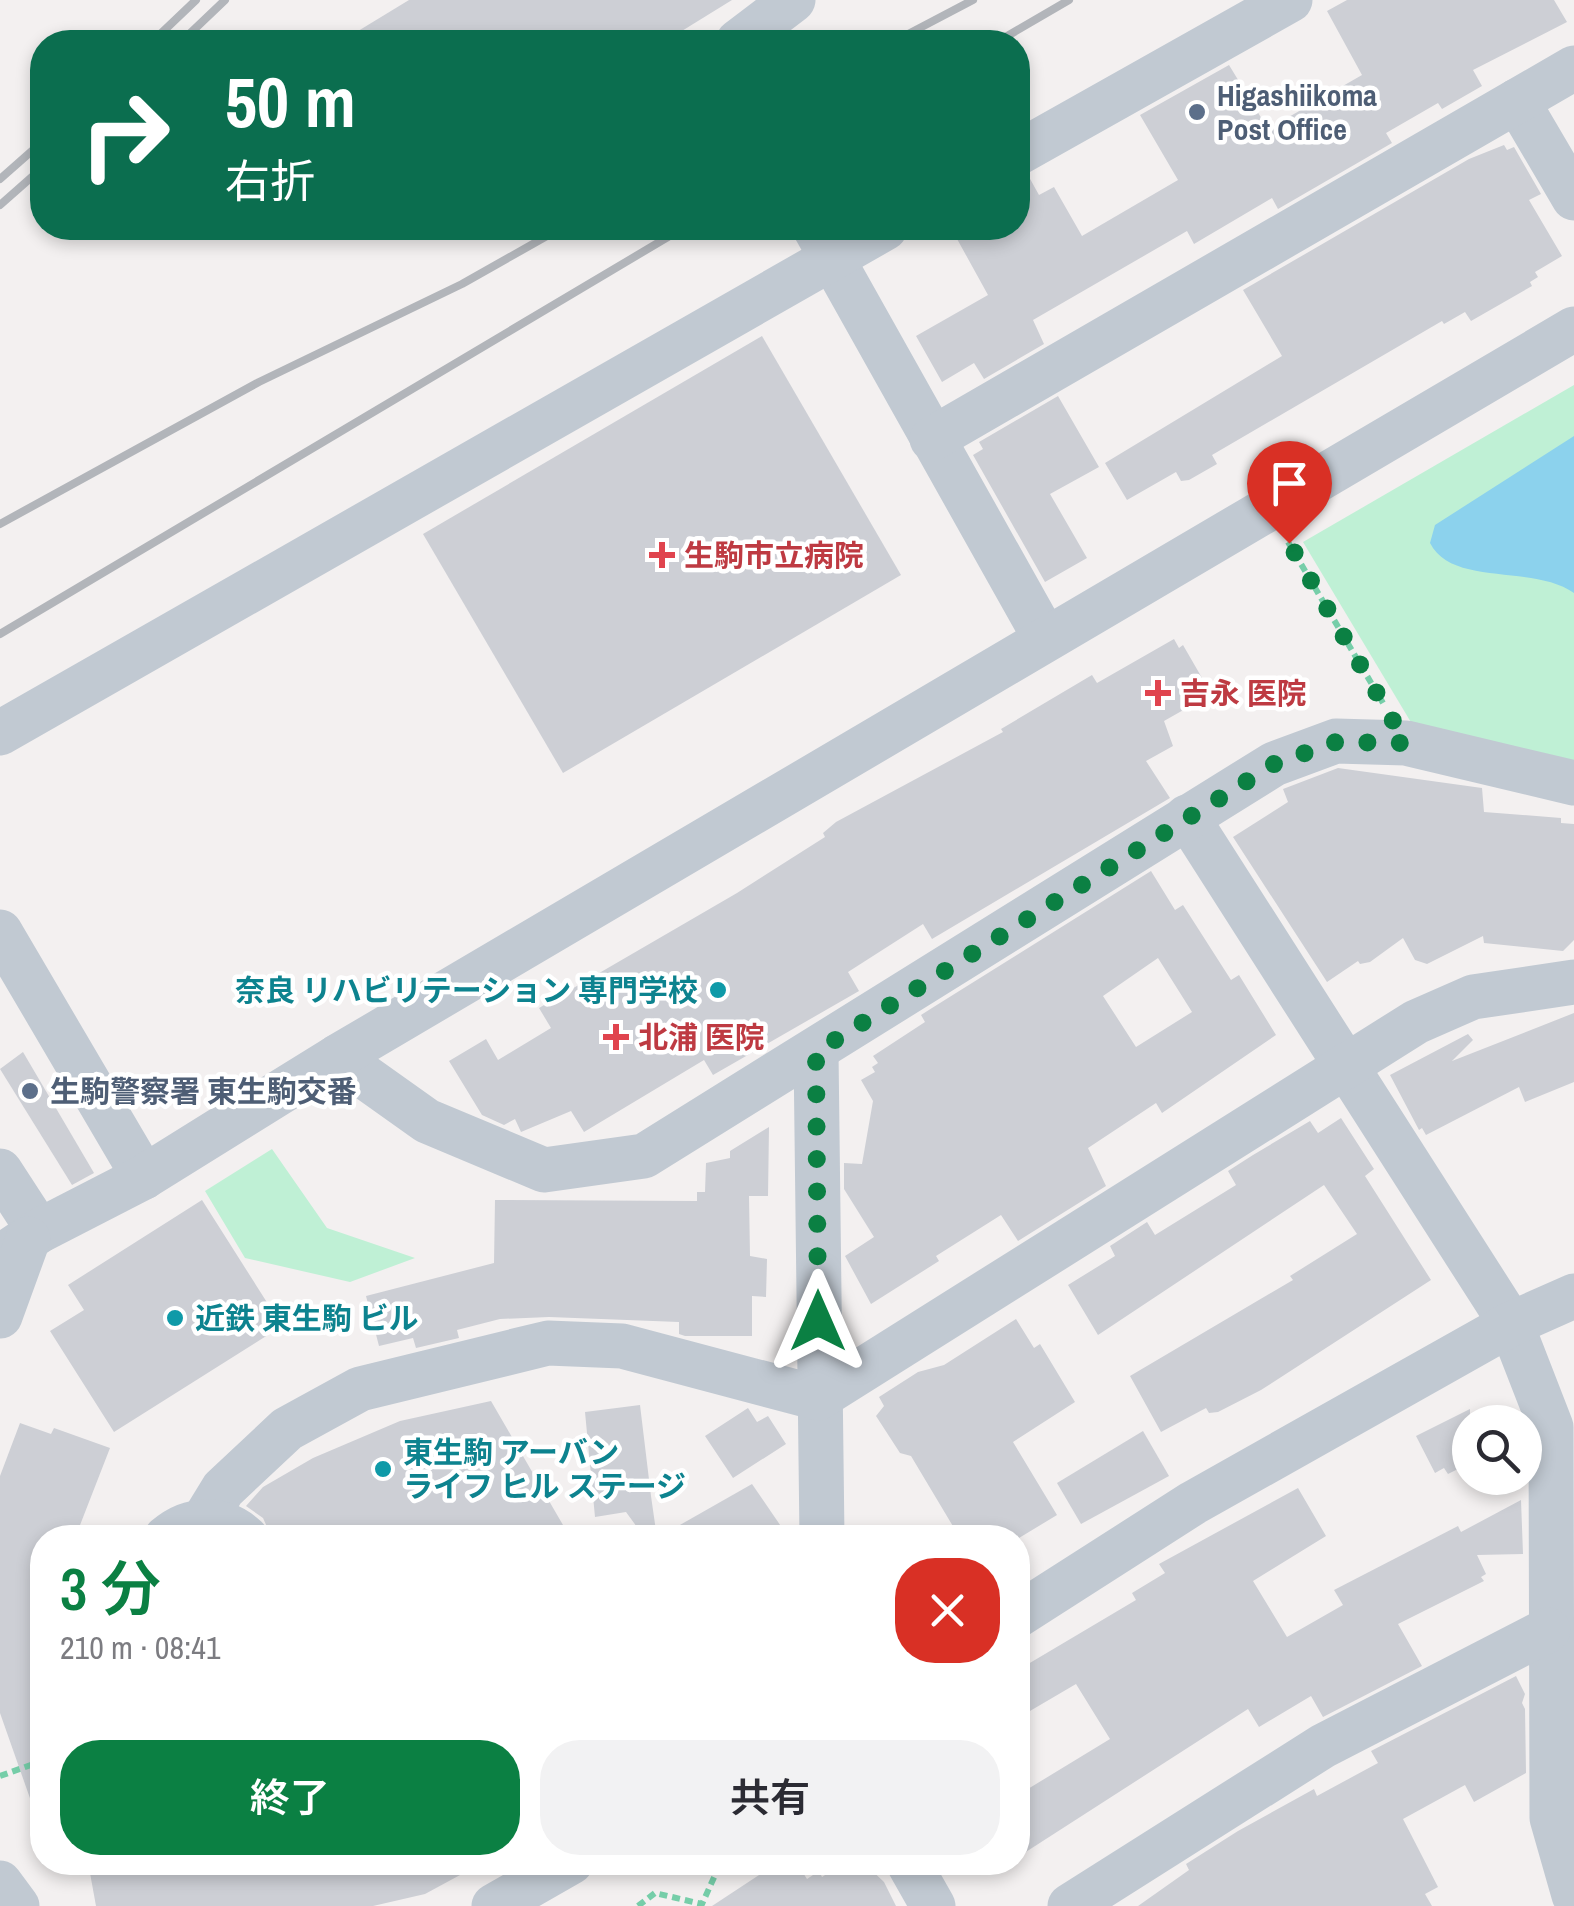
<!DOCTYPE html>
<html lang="ja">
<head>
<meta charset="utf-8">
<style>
  body { margin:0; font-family:"Archivo Narrow","Noto Sans JP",sans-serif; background:#f2f2f3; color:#2b2b33; height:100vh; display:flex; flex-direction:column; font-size:38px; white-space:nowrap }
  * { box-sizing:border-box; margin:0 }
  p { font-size:32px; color:#7c7c81 }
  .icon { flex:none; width:55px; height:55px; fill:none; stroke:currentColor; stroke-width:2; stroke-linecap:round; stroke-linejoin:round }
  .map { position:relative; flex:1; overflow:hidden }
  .sheet { position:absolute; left:30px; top:1525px; width:1000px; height:350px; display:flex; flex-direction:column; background:#fff; border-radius:40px; box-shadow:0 5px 15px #0003 }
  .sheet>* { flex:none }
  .banner { position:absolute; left:30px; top:30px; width:1000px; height:210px; border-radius:40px; box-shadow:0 5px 15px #0003; background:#0b6e4f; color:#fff; overflow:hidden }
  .buttons { position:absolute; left:1452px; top:1405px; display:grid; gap:20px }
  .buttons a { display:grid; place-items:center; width:90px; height:90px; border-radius:50%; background:#fff; box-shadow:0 5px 15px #0003; font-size:50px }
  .pin { position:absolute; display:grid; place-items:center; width:85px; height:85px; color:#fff; margin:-102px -42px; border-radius:50% 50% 50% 0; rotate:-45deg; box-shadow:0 0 10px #0007 }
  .pin .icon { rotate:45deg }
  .me { position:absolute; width:110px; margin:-55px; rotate:0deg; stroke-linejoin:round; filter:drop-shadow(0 0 8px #0008) }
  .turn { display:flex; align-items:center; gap:35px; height:210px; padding:0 30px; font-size:45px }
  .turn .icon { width:130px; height:130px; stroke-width:2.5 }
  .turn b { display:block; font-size:70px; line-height:85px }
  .round { display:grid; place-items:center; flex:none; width:105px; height:105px; border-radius:40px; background:#f2f2f3 }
  .head { display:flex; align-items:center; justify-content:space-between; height:170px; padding:0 30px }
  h1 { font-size:60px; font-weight:600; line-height:75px; color:#0b8043 }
  .button { display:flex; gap:20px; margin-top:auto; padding:20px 30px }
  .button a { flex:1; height:115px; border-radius:40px; background:#0b8043; color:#fff; font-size:40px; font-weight:600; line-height:115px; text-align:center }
  .button a+a { background:#f2f2f3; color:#2b2b33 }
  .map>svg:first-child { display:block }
</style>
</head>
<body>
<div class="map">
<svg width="1574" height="1906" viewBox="0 0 1574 1906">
  <rect width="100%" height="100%" fill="#f3f0f0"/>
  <g fill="#bff0d5">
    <polygon points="1574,385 1574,763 1412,724 1303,542"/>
    <polygon points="272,1149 327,1228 415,1258 350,1282 245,1258 205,1191"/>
  </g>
  <path fill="#8cd2ed" d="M1574,436V593C1533,564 1452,587 1430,543L1435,525Z"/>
  <g fill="#cdcfd5" fill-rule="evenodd">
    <polygon points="409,0 732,0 664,42 340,42"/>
    <polygon points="1347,0 1554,0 1567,22 1473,70 1482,86 1442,109 1438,103 1386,133 1392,143 1278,209 1272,198 1194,244 1187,231 1033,320 1044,344 984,379 974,363 942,382 916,336 988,295 951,228 1018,228 1018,179 1029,177 1039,195 1054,187 1082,236 1178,180 1140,115 1229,65 1268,129 1362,75 1327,11"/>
    <polygon points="1504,145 1507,150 1514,147 1541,194 1529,200 1562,256 1535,272 1538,277 1530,282 1532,286 1471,321 1465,312 1444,324 1442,321 1212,455 1217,464 1189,480 1181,481 1176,472 1127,500 1105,463 1282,356 1243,290 1469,159"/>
    <polygon points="762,336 901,575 563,773 423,534"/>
    <polygon points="1058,396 1099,467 1050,494 1087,558 1045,582 973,455 983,449 979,442"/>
    <polygon points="1174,639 1179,648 1183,645 1209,690 1198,696 1201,700 1164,721 1173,746 1146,761 1170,798 932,939 923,924 848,972 859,991 713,1075 704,1060 584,1132 571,1111 521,1132 515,1119 504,1125 482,1115 449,1061 486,1039 498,1060 551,1028 539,1008 737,893 825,837 823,833 836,822 1003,732 1001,729 1092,675 1097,683"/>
    <polygon points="1338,768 1482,788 1484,812 1561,818 1561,823 1574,824 1574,940 1563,951 1484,943 1483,936 1427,964 1415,960 1403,938 1370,962 1360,964 1358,961 1327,982 1233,837 1288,802 1283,789"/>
    <path d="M1151,871L1175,910L1183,905L1231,980L1239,975L1276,1035L1162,1113L1156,1103L1088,1148L1106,1186L1018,1241L1001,1215L936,1256L939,1261L871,1304L845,1256L874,1237L844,1189V1163L862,1164L873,1101L861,1080L875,1072L872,1067L878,1063L873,1056L925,1022L921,1015L932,1008ZM1158,958L1192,1012L1136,1047L1103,996Z"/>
    <polygon points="1574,1013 1574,1082 1525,1102 1519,1087 1426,1135 1422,1128 1419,1130 1390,1075 1468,1034 1473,1040 1452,1061"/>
    <polygon points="23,1052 94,1173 72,1185 0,1069"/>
    <polygon points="1341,1118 1374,1169 1365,1176 1431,1280 1261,1390 1218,1412 1209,1413 1206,1408 1161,1432 1130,1376 1293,1280 1290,1276 1357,1234 1324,1185 1098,1335 1068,1285 1115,1256 1110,1246 1147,1222 1155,1235 1236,1185 1228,1171 1253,1155 1310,1121 1318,1133"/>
    <polygon points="769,1127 768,1196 749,1196 750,1256 767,1259 766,1297 752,1296 752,1336 685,1336 679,1334 679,1322 549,1317 500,1319 457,1330 459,1338 416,1348 413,1338 379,1346 366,1296 494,1263 495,1200 697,1201 697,1192 705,1192 706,1163 730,1158 730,1151"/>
    <polygon points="202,1200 282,1326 114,1432 50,1331 84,1310 68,1285"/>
    <polygon points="1016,1319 1034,1348 1040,1344 1075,1402 1013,1442 1057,1515 1019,1538 960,1538 911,1456 900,1453 876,1416 884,1406 879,1397 918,1372 944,1365"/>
    <polygon points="491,1401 563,1525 543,1538 272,1538 263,1518 246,1506 263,1487 313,1458 400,1421"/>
    <polygon points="640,1405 651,1496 657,1538 645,1538 626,1512 595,1517 585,1412"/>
    <polygon points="748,1408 757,1422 768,1416 786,1444 733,1478 705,1436"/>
    <polygon points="1470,1409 1470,1463 1448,1474 1444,1468 1435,1473 1416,1436"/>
    <polygon points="20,1423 51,1434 54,1428 110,1448 75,1538 42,1538 42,1821 38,1821 0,1713 0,1476"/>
    <polygon points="1143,1431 1169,1476 1081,1524 1057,1483"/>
    <polygon points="752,1484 789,1538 657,1538"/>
    <polygon points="1298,1488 1326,1536 1253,1581 1287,1637 1343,1605 1334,1590 1458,1526 1461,1532 1521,1500 1523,1554 1477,1555 1486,1574 1481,1577 1484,1581 1398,1624 1422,1666 1323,1717 1311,1696 1259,1727 1248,1709 1018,1857 1018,1795 1110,1739 1076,1684 1018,1718 1018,1670 1136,1600 1132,1593 1165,1573 1159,1564"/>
    <polygon points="1516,1676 1525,1694 1522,1703 1525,1709 1526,1773 1474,1802 1465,1785 1403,1819 1438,1887 1425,1894 1432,1906 1138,1906 1189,1870 1186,1864 1238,1831 1314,1789 1317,1796 1378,1763 1371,1751"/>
    <polygon points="88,1862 484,1862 425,1894 373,1906 96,1906"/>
    <polygon points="779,1862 796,1862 807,1879 819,1871 822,1877 845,1862 863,1862 884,1882 896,1906 712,1906"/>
  </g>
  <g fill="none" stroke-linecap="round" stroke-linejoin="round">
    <g stroke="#76cea9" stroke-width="6" stroke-dasharray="8 5" stroke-linecap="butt">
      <polyline points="1288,542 1383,703"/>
      <polyline points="0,1776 42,1761"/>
      <polyline points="638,1906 655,1893 702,1904 721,1862"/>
    </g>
    <g stroke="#c1c9d2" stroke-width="45">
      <polyline points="738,42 793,0"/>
      <polyline points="1517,101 1574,198"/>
      <polyline points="1018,153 1290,0"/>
      <polyline points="815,228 1045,638"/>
      <polyline points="932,439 1574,68"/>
      <polyline points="0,733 885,228"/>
      <polyline points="1187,817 1511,1324 1551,1427 1552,1818 1574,1895"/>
      <polyline points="0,932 144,1177"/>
      <polyline points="816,1052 822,1538"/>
      <polyline points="337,1057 427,1121 544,1170 644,1156 1274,764 1336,741 1406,743 1574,783"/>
      <polyline points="0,1171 39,1231"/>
      <polyline points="0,1257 39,1231 144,1177 337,1057 1574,329"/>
      <polyline points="0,1316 28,1239"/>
      <polyline points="204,1520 223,1489 287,1429 360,1389 548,1343 622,1346 818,1398 1416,1022 1473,997 1574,982"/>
      <path d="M166,1538C190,1517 222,1516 246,1538"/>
      <polyline points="1018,1615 1193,1503 1511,1324 1574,1296"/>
      <polyline points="908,1862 933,1906"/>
      <polyline points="0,1883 17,1906"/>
      <polyline points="494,1906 571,1862"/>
      <polyline points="1070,1906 1323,1746 1548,1630"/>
    </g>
    <g stroke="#b2b5ba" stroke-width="8">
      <polyline points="152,42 196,0"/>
      <polyline points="181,42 225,0"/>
      <polyline points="893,42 973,0"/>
      <polyline points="997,42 1069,0"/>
      <polyline points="0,179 42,142"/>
      <polyline points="0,205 42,168"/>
      <polyline points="0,524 259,382 462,284 561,228"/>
      <polyline points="0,634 683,228"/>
    </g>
  </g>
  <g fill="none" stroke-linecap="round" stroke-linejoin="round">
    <polyline stroke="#0b8043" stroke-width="18" stroke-dasharray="0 32.4" points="818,1321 816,1052 1274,764 1336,742 1406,743 1289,543"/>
  </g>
  <g fill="#5c6f8a" stroke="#fff" stroke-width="4">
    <circle cx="1197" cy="112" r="10"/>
    <circle cx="30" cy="1091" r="10"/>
  </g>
  <g fill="#e0444e" stroke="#fff" stroke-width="4">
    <path d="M657 540h10v10h10v10h-10v10h-10v-10h-10v-10h10z"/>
    <path d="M1153 678h10v10h10v10h-10v10h-10v-10h-10v-10h10z"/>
    <path d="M611 1022h10v10h10v10h-10v10h-10v-10h-10v-10h10z"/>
  </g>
  <g fill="#0f9aa8" stroke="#fff" stroke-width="4">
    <circle cx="718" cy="990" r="10"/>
    <circle cx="175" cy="1318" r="10"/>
    <circle cx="383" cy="1469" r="10"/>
  </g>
  <g text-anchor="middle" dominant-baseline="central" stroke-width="9" stroke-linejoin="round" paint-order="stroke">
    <g font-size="30" font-weight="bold" fill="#4e5e75" stroke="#fff" text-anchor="start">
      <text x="1217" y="95">Higashiikoma<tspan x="1217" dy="34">Post Office</tspan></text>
      <text x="50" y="1091">生駒警察署 東生駒交番</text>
    </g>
    <g font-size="30" font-weight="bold" fill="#be3a42" stroke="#fff" text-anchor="start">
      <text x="684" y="555">生駒市立病院</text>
      <text x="1180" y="693">吉永 医院</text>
      <text x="638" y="1037">北浦 医院</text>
    </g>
    <g font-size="30" font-weight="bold" fill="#0d838f" stroke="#fff" text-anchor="start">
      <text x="698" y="990" text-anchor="end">奈良 リハビリテーション 専門学校</text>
      <text x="195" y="1318">近鉄 東生駒 ビル</text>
      <text x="403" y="1452">東生駒 アーバン<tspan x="403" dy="34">ライフ ヒル ステージ</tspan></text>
    </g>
  </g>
</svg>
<div class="buttons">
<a><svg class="icon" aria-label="search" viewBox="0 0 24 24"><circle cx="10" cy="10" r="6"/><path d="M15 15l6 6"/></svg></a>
</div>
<div class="pin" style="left:1289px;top:543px;background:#d93025"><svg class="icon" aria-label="arrive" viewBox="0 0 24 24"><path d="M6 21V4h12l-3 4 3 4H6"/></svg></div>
<svg class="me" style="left:818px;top:1321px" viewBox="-20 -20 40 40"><path d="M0-17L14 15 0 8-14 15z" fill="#0b8043" stroke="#fff" stroke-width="4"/></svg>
<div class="banner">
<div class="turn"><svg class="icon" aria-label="right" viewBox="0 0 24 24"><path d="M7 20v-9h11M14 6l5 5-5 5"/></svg><div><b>50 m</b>右折</div></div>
</div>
<section class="sheet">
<div class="head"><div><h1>3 分</h1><p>210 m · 08:41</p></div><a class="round" style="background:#d93025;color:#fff"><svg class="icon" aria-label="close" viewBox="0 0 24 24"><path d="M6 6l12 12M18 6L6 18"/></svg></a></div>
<div class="button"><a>終了</a><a>共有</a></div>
</section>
</div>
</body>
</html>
